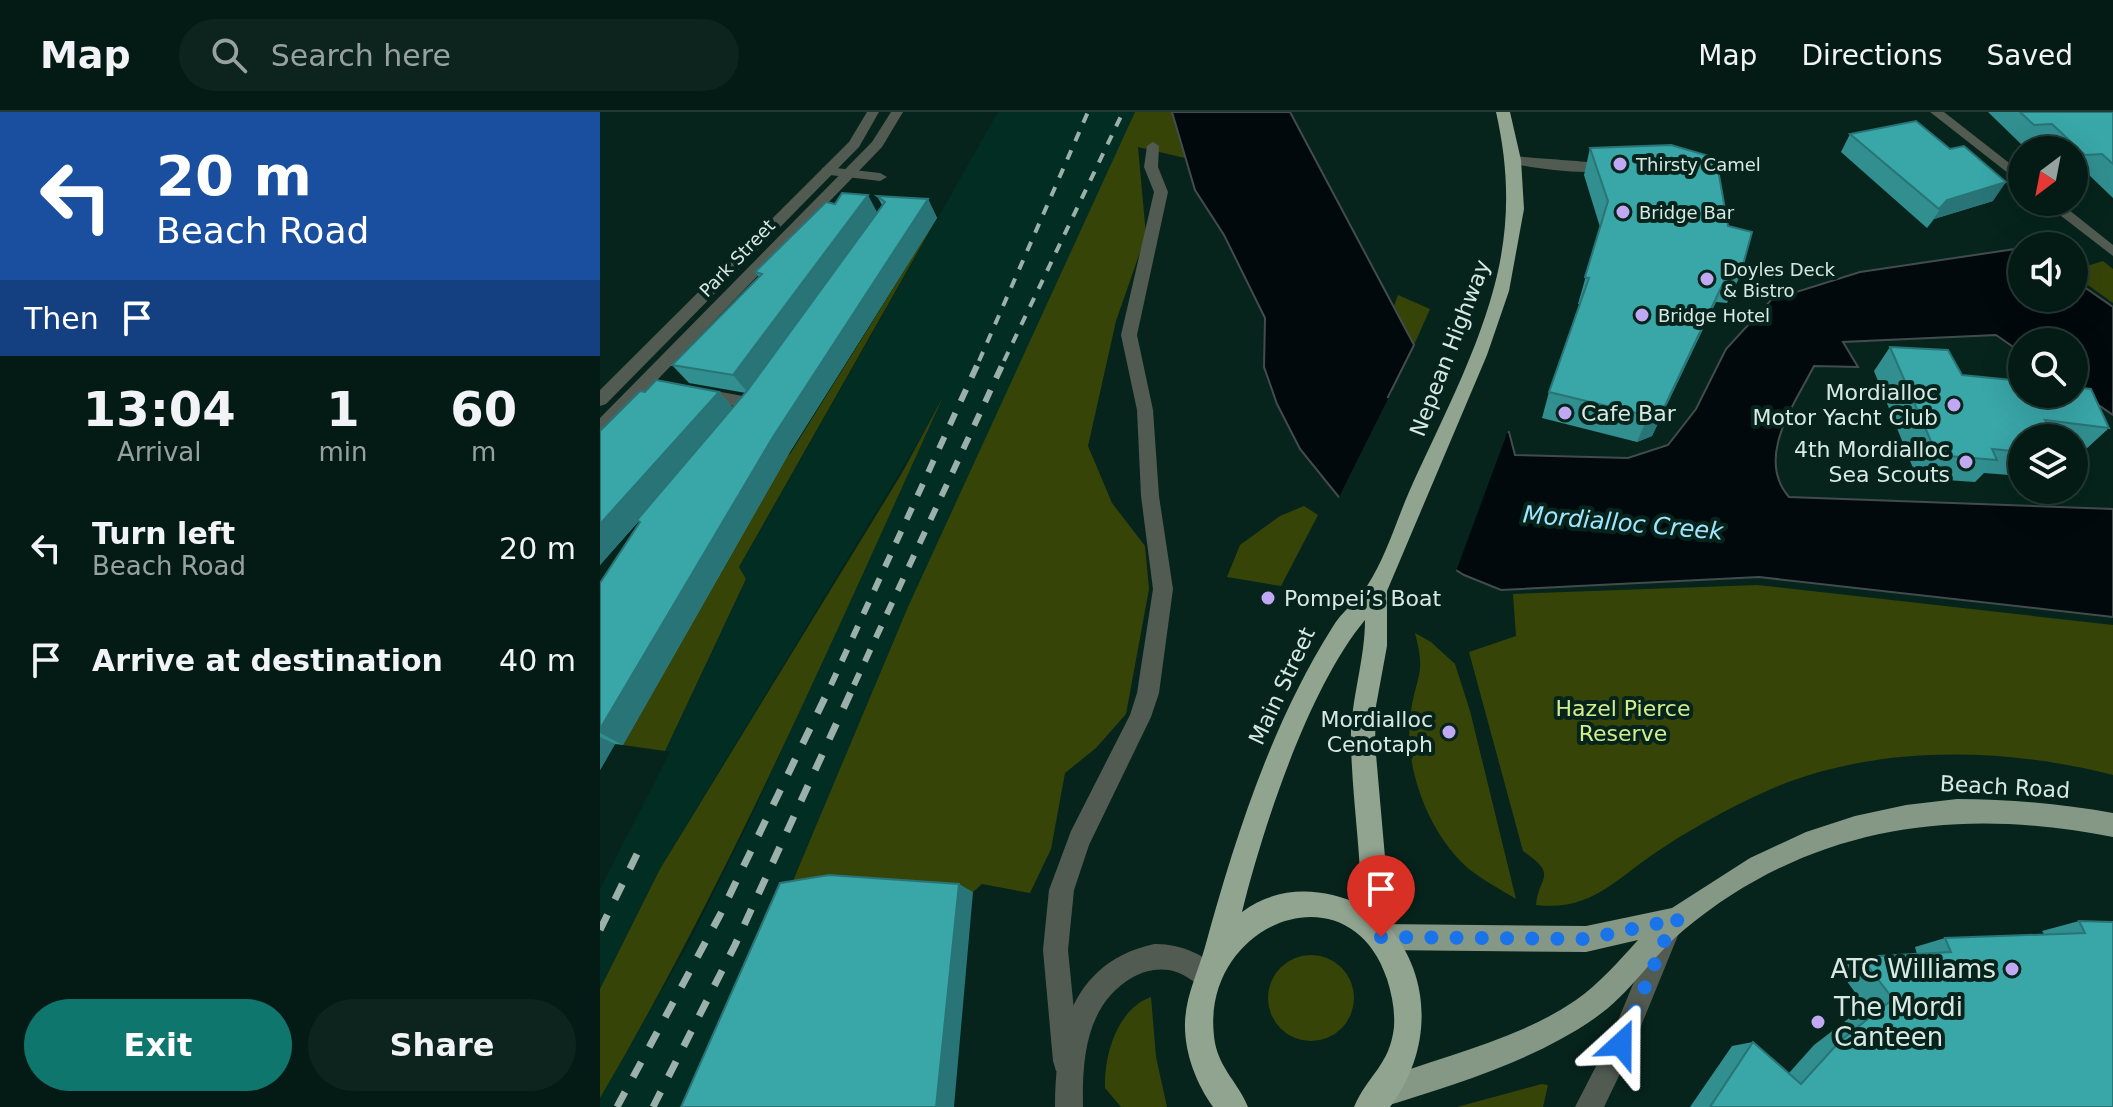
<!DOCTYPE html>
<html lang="en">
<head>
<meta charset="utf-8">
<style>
  body { margin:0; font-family:"DejaVu Sans",sans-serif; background:#0d241e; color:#f1f3f6; height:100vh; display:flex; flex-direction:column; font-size:30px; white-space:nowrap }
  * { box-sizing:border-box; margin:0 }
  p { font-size:26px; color:#97a1a0 }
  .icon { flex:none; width:44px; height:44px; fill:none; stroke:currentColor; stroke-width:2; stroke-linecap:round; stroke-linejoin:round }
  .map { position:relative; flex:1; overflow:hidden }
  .panel { display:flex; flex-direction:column; background:#041b15; width:600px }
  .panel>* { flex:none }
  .hud { background:#1a4fa0; color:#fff; overflow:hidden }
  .needle { width:52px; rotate:212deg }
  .fabs { position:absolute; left:1408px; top:24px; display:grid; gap:16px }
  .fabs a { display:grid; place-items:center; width:80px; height:80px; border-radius:50%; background:#041b15; box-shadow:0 8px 32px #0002,0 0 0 2px #253934; font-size:40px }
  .pin { position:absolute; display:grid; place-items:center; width:68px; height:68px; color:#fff; margin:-82px -34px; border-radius:50% 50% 50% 0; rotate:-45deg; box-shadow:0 0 8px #0007 }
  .pin .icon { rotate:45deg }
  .me { position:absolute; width:88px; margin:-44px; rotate:24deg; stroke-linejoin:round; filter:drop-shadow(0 0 6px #0008) }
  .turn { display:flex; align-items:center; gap:28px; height:168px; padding:0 24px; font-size:36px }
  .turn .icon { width:104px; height:104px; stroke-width:2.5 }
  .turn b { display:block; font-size:56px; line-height:68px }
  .then { display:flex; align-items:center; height:76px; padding:0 24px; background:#0003; gap:16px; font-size:30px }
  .eta { display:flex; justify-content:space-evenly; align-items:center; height:136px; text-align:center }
  .eta b { font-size:48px; font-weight:600; line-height:56px }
  .primary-button { display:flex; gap:16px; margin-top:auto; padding:16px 24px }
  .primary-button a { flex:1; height:92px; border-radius:48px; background:#0f766e; color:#fff; font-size:32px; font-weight:600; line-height:92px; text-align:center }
  .primary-button a+a { background:#0d241e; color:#f1f3f6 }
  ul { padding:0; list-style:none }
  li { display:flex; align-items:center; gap:24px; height:112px; padding:0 24px }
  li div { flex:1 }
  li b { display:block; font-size:30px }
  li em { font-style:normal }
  header { display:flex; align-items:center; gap:48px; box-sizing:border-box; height:112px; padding:0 40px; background:#041b15; border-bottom:2px solid #253934 }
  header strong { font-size:38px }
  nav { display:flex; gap:44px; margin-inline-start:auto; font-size:28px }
  .search { width:560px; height:72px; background:#0d241e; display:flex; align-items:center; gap:20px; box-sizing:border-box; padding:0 28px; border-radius:44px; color:#97a1a0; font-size:30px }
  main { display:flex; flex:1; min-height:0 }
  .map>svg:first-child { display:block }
</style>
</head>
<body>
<header>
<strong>Map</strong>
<div class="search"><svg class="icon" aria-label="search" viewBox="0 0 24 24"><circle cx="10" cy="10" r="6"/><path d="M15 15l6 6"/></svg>Search here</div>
<nav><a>Map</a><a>Directions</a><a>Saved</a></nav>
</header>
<main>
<section class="panel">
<div class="hud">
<div class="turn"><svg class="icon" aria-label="left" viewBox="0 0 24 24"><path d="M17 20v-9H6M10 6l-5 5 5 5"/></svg><div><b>20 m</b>Beach Road</div></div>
<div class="then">Then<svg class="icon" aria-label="arrive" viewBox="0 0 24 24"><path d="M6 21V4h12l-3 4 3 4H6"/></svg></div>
</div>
<div class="eta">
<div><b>13:04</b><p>Arrival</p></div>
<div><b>1</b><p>min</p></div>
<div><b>60</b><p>m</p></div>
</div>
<ul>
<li><svg class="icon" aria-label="left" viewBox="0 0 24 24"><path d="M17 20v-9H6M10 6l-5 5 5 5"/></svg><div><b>Turn left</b><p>Beach Road</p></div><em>20 m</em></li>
<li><svg class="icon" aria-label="arrive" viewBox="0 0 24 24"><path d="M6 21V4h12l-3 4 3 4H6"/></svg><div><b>Arrive at destination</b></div><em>40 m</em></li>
</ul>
<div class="primary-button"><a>Exit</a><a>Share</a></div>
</section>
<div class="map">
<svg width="1513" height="995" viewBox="0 0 1513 995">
  <rect width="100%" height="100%" fill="#06241c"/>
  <polygon fill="#022d23" points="398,0 535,0 181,794 81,995 0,995 0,986 90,829 147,714 336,300 60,757 0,877 0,777 70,640 65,639 146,468 139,456"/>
  <g fill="#374408">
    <polygon points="535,0 572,0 585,46 538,35 546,123 516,209 488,334 512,391 545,434 549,477 526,602 496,636 465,661 451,737 430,781 382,772 373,780 248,772 98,995 308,495"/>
    <polygon points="337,106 139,455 146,467 65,639 23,633 186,343 190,342"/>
    <polygon points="1503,149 1513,157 1513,191 1474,163 1474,158"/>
    <polygon points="798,183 830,197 814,233 794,194"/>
    <path d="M343,285C235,522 132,761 0,986V877L60,757L302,361Z"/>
    <polygon points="704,394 718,403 681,474 627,465 640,433 680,404"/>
    <path d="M1157,473L1513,513V663C1401,634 1266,632 1160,682C1128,697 1094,715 1064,735C1019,763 994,800 936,793C939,763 959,764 923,739L869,540L916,524L913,482Z"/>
    <path d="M815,521L831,530L855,552L870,599L916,787C900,777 883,768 869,757C828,722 802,652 811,599C817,561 826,563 815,521Z"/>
    <circle cx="711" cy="886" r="43"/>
    <path d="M551,885L556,945L567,995H521L505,976C504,943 517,897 551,885Z"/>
    <polygon points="942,972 948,973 943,995 857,995"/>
  </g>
  <path fill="#01090d" stroke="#424c4d" stroke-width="2" d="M572,0H690L814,233L788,285L909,320L915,343L1028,346L1068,333L1096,297L1126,237L1171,188L1260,160L1422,136V186H1474V168L1513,195V303L1474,276V230H1422V241L1396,223L1243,230L1258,255L1214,254C1194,293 1155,346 1189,385L1513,397V505L1159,465L901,478L864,463L754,394H746L700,337L677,292L664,255L665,206L624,123L595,78Z"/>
  <polygon fill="#06241c" points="792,279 909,316 855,462 753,398 744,397 737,389"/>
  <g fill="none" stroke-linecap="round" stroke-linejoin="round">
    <g fill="#525b52" fill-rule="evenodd">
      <polygon points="553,30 559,34 558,55 568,80 537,223 553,298 559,384 573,477 559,581 551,605 489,733 474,778 468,838 479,949 476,959 466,962 456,959 453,949 443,838 449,778 471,719 530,603 537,581 553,477 541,384 537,298 521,223 554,80 544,55 547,34"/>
      <path d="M914,44C929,46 1015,51 1020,54C1002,67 932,56 909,51V45Z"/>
      <polygon points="227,55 280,61 287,65 280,69 222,62 222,56"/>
      <polygon points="99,276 154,286 162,292 154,298 93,286 93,278"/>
    </g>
    <g fill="#525b52" fill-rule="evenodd">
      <polygon points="1330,0 1344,0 1422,61 1422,72"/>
      <polygon points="1443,90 1459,90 1513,133 1513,144"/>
      <polygon points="1069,804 1078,807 1081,816 1030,941 1004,995 975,995 1012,923 1060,807"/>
      <path d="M554,832C576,831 611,842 620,864L616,873L607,877C594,871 583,860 569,858C556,856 544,859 533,865C486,892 482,946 483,995H455C455,922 472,850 554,832Z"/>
    </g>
    <g fill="#525b52" fill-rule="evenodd">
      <polygon points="267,0 279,0 259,35 6,292 0,294 0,278 249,30"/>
      <polygon points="291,0 303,0 282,35 6,321 0,323 0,306 272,30"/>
    </g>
    <path fill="#859886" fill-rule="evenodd" d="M1357,687C1410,687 1461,692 1513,701V725C1357,694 1211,713 1085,817C1052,844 1030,882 995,906C932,950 855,972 783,995L773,991L769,981L773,971C841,943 915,930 976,888C1000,871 1019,849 1038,828L986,840L781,838L772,834L768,825L772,816L781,812L986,814L1072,796L1150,746L1206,720L1255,704L1306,693Z"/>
    <path fill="#90a490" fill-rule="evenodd" d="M896,0H910L921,48L924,97L909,179L887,243L787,479V534L776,594L775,631L787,768L788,814C834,867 831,941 790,995H754C767,964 790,953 794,915C795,898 792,883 787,867C748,750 595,814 615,931C620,957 639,972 648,995H613C596,971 584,940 585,910C586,883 598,860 605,835C635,726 671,613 732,516C741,500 757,489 767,474C785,447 796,410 809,380C838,315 874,248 893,179C910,118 910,62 896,0ZM765,508C765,550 750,589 751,631C752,685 761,739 761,793C722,775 678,773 642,800C663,715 709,575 765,508Z"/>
    <g stroke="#9bb0a9" stroke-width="4" stroke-dasharray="10 10" stroke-linecap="butt">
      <polyline points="379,249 488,0"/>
      <polyline points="404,249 523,0"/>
    </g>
    <g stroke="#9bb0a9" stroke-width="6" stroke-dasharray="13 13" stroke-linecap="butt">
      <polyline points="231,573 380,247"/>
      <polyline points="254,573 405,247"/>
    </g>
    <g stroke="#9bb0a9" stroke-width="7" stroke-dasharray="17 17" stroke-linecap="butt">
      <polyline points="0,818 37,742"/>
      <polyline points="17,995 120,803 232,571"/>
      <polyline points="53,995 135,833 255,571"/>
    </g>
  </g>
  <g fill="#318f90">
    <polygon points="1388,0 1513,0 1513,86 1488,62 1474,62 1474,38 1446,38 1439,31 1421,32"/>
    <polygon points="1250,22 1393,89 1334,107 1327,116 1241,40"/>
    <polygon points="990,36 1128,114 1140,164 1127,191 1116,190 1052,324 1037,330 942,306 949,280 980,192 978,192 1000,115 984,63"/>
    <polygon points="277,84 328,87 337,106 188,343 23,633 15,632 0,658 0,471 40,410 39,409 0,453 0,319 45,280 119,280 133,296 146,281 89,271 72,253 159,165 155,160 277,100 282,93"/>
    <polygon points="1290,235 1362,263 1509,316 1484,339 1474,338 1474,326 1422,326 1422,364 1384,361 1375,370 1317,366 1274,259"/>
    <polygon points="1479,809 1513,810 1513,995 1090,995 1132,934 1153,930 1189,961 1214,933 1265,894 1235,853 1261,845 1317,842 1315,835 1345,826 1444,822 1442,819"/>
  </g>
  <g fill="#287476">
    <polygon points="1406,70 1393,89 1334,107 1327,116 1347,88"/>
    <polygon points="268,83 278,102 149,282 133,263"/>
    <polygon points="328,87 337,106 188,343 23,633 0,621 0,617 173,325"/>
    <polygon points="1127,163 1052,324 1037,330 1048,304"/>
    <polygon points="119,280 135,298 0,453 0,412"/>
    <polygon points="0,625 15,632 0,658"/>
    <polygon points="359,772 373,780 354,995 336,995"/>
  </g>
  <g fill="#39a6a8" stroke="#287476" stroke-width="2">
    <polygon points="1420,0 1513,0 1513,52 1502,42 1485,43 1452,12 1434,13"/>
    <polygon points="1316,9 1350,37 1364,34 1406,70 1347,88 1339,97 1250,22"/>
    <polygon points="1071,33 1116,46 1128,114 1152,120 1140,164 1127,163 1063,298 1048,304 949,280 989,166 985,165 1008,89 990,36"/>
    <polygon points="242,81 268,83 133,263 72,253 162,162 155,160 226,90 235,92"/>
    <polygon points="277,84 328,87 173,325 0,617 0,471 40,410 37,408 147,279 285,90"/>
    <polygon points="1290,235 1348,238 1362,263 1422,269 1422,282 1474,282 1474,275 1491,277 1509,316 1445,308 1455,326 1422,326 1422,340 1392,337 1397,348 1337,343"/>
    <polygon points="56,268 119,280 0,412 0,319 40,279 45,280"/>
    <polygon points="229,763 359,772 336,995 81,995 180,771"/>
    <polygon points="1479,809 1513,810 1513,995 1110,995 1153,930 1201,972 1240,929 1293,887 1261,845 1351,840 1345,826 1485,821"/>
  </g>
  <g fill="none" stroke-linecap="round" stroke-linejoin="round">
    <polyline stroke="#1a73e8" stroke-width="14" stroke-dasharray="0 25.2" points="781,825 986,827 1079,807 1071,813 1021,932"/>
  </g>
  <g fill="#c1a8f3" stroke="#06241c" stroke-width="3">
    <circle cx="1020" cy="52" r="8"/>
    <circle cx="1023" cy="100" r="8"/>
    <circle cx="1107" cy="167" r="8"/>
    <circle cx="1042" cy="203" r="8"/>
    <circle cx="1354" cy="293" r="8"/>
    <circle cx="965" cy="301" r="8"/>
    <circle cx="1366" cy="350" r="8"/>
    <circle cx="668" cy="486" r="8"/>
    <circle cx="849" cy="620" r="8"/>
    <circle cx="1412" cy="857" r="8"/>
    <circle cx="1218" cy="910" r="8"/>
  </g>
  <g text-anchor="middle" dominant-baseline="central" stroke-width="8" stroke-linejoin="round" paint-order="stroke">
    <g font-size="18" fill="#d8e9e3" stroke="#06241c" text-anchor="start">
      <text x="1036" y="52">Thirsty Camel</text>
      <text x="1039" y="100">Bridge Bar</text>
      <text x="1123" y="157">Doyles Deck<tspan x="1123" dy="21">&amp; Bistro</tspan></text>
      <text x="1058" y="203">Bridge Hotel</text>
    </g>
    <g font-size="18" fill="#d8e9e3" stroke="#06241c">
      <text transform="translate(137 146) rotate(-46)">Park Street</text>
    </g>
    <g font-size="22" fill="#d8e9e3" stroke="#06241c">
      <text transform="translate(850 236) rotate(-69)">Nepean Highway</text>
      <text transform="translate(682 574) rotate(-65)">Main Street</text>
      <text transform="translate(1405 675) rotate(3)">Beach Road</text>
    </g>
    <g font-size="22" fill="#d8e9e3" stroke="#06241c" text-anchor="end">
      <text x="1338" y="280">Mordialloc<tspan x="1338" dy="25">Motor Yacht Club</tspan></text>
      <text x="981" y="301" text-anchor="start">Cafe Bar</text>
      <text x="1350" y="337">4th Mordialloc<tspan x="1350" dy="25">Sea Scouts</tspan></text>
      <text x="684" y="486" text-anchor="start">Pompei’s Boat</text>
      <text x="833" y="607">Mordialloc<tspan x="833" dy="25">Cenotaph</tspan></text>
    </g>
    <g font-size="22" fill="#d4ee8c" stroke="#06241c">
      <text x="1023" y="596">Hazel Pierce<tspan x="1023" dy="25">Reserve</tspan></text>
    </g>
    <g font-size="24" font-style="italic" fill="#a1e5fe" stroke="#06241c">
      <text transform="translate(1023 411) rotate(5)">Mordialloc Creek</text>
    </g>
    <g font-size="26" fill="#d8e9e3" stroke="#06241c" text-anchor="end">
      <text x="1396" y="857">ATC Williams</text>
      <text x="1234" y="895" text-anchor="start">The Mordi<tspan x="1234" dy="30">Canteen</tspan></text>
    </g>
  </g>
</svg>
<div class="fabs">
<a><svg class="needle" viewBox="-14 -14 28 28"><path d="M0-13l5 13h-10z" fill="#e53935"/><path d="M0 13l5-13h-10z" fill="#97a1a0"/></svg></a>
<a><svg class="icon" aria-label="sound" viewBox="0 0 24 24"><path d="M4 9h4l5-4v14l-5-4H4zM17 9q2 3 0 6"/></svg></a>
<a><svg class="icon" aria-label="search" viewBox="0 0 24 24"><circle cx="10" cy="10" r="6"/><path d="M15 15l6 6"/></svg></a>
<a><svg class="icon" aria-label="layers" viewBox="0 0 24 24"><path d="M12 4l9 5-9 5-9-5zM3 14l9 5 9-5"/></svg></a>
</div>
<div class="pin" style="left:781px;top:825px;background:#d93025"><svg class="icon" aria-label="arrive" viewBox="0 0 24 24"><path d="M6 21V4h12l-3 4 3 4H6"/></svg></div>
<svg class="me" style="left:1021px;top:932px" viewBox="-20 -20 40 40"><path d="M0-17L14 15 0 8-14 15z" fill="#1a73e8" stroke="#fff" stroke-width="4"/></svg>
</div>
</main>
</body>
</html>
